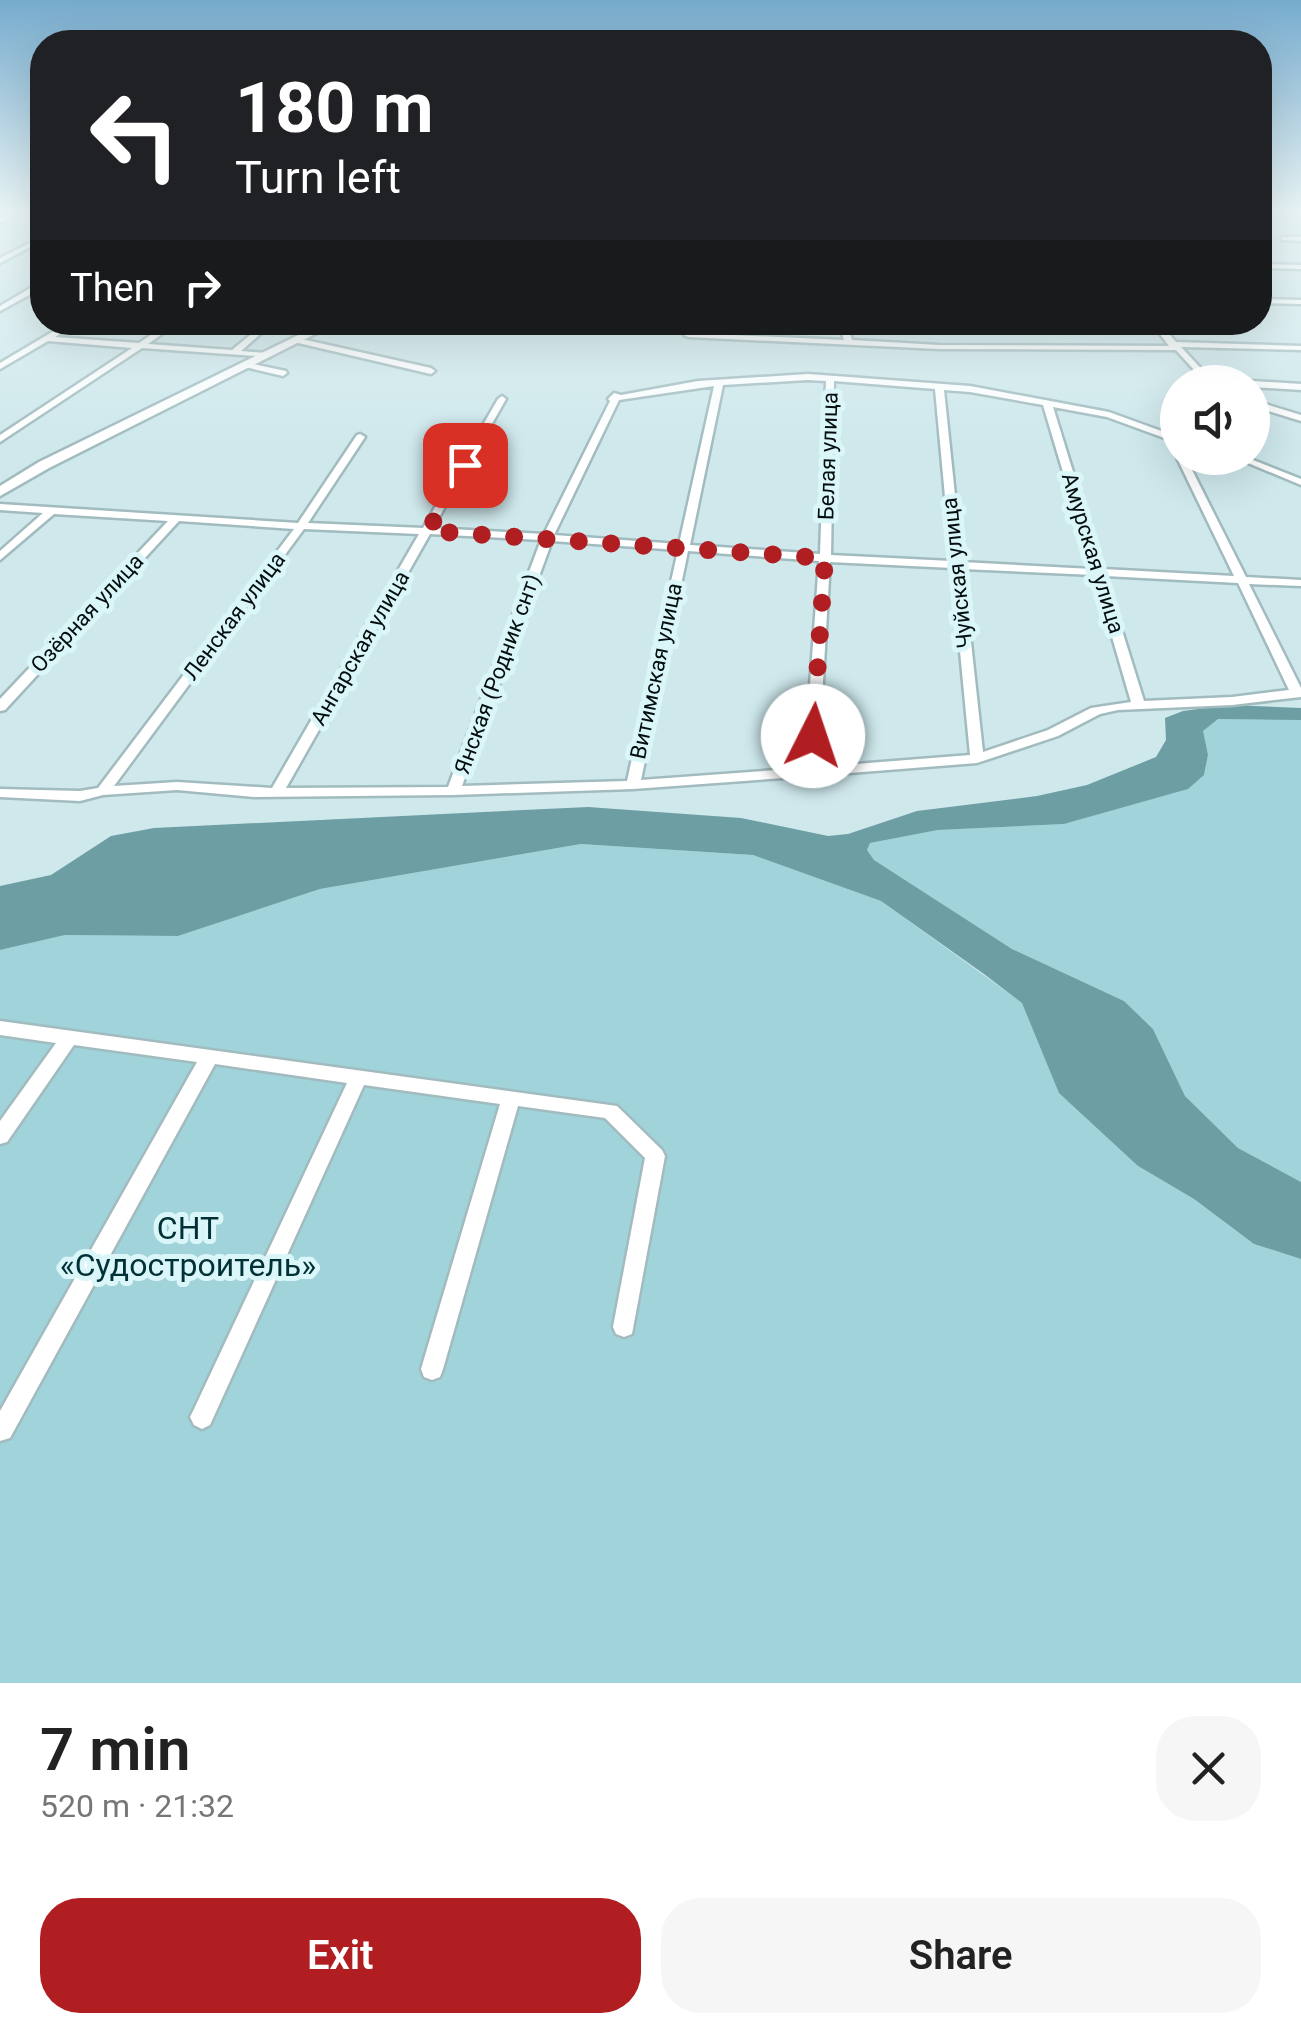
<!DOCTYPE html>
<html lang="en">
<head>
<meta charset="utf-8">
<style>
  body { margin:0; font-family:Roboto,sans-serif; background:#f6f6f6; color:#222; height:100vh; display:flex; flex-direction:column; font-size:38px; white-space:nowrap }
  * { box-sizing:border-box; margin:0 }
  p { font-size:32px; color:#767676 }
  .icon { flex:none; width:55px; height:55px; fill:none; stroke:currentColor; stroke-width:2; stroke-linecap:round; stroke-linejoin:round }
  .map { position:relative; height:1683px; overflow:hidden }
  .sheet { display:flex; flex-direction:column; background:#fff; flex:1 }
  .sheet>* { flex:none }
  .banner { position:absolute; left:30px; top:30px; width:1242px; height:305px; border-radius:40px; box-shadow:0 10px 40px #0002; background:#202124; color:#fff; overflow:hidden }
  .controls { position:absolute; left:1160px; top:365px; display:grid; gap:20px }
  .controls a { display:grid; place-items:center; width:110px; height:110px; border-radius:50%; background:#fff; box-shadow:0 10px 40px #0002; font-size:50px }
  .pin { position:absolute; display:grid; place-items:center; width:85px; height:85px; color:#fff; margin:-42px; border-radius:20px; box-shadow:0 5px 15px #0006 }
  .me { position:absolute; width:110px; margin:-55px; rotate:4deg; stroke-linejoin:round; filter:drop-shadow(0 0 8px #0008) }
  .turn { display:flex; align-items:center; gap:35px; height:210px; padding:0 40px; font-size:45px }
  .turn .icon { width:130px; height:130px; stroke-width:2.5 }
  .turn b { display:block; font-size:70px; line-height:85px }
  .then { display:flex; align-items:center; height:95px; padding:0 40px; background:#0003; gap:20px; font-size:38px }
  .round { display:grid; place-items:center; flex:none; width:105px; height:105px; border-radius:40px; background:#f6f6f6 }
  .summary { display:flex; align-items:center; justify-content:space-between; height:170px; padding:0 40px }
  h1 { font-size:60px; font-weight:600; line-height:75px }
  .button { display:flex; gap:20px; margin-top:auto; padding:20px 40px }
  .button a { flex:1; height:115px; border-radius:40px; background:#b01e21; color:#fff; font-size:40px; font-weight:600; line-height:115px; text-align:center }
  .button a+a { background:#f6f6f6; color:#222 }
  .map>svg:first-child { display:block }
</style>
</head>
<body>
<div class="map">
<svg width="1301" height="1683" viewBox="0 0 1301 1683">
  <rect width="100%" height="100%" fill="#cee8ec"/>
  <g fill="#a1d3da">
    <polygon points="1218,719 1301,720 1301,1182 1238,1148 1185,1096 1153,1029 1124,1001 1012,949 874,860 867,850 870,843 938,830 1064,824 1187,789 1204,775 1208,755 1202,731"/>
    <polygon points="581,844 753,855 881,901 1022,1003 1038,1037 1138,1166 1194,1199 1254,1244 1301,1259 1301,1683 0,1683 0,950 65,935 178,936 320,889"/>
  </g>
  <polygon fill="#6c9ea4" points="1229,705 1301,708 1301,720 1218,719 1203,731 1208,755 1204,775 1188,789 1064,824 938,830 870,843 867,850 874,860 1012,949 1124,1001 1153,1029 1185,1096 1238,1148 1301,1182 1301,1259 1254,1244 1194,1199 1138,1166 1059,1093 1022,1003 984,974 881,901 753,855 581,844 320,889 178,936 65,935 0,950 0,886 51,875 111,836 154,828 588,807 741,818 828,836 848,834 917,811 1037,796 1087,785 1156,757 1166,740 1165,718 1183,711"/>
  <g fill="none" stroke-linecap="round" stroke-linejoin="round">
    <defs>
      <g id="minor">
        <polygon points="13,212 19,213 0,223 0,219"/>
        <polygon points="42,237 42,241 0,263 0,258"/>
        <polygon points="1283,237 1301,237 1301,241 1281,240"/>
        <polygon points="1260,264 1301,265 1301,269 1260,268"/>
        <polygon points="39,283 42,283 42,288 0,311 0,306"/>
        <polygon points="1260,299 1301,300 1301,304 1260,303"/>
        <polygon points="69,322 78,322 55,337 139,343 170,322 179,322 148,344 232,350 266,322 274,322 241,351 267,353 270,353 270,357 142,348 0,442 0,435 132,348 48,341 0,369 0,363"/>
        <polygon points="839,322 847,322 852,340 939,345 1169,346 1151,322 1159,322 1176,342 1301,346 1301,350 1181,347 1210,378 1234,379 1238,382 1205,382 1176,350 939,349 688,337 684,335 688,333 844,340"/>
        <polygon points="297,338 431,368 435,371 431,374 294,342 294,338"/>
        <polygon points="248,363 286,371 287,373 283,376 245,367 244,365"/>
        <path d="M808,374L970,386L1109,412L1178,437V443L1107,417L1053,407L1103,569L1234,576L1177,458H1186L1246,577L1301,580V586L1249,584L1301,688V697L1232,705L1118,710L1100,714L1058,736L977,763L811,776L633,789L453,795L254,797L177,790L103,795L80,801L0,797V789L80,791L98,788L294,529L179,521L5,710L0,711V699L168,521L54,514L0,560V551L43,513L0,510V504L298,523L357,435L360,434L365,437L308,523L423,528L498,399L502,396L506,399L433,528L544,534L610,401L608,399L614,393L621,395L698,381ZM808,380L826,381L820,554L690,545L723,385ZM834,381L935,389L951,561L831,555ZM714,386L679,544L554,535L619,400ZM944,390L970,392L1043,405L1092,569L962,562ZM304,529L419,534L272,788L177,782L114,786ZM430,534L541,540L448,787L286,788ZM552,541L678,550L627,781L462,786ZM688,551L819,561L804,768L641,780ZM830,562L952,568L970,755L818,767ZM963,569L1094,575L1131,702L1091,708L1048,730L983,752ZM1105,576L1238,583L1289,690L1232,697L1144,701Z"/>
        <polygon points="1252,381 1301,384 1301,390 1252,387 1252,382 1249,382"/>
        <polygon points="1252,400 1301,415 1301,421 1252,406"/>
        <polygon points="1236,458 1248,458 1301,479 1301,485"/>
        <polygon points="0,1021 617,1106 662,1150 665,1156 632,1334 624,1337 616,1334 613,1327 645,1158 605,1118 518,1106 443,1369 440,1377 432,1380 424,1377 421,1369 500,1104 364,1085 210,1425 202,1429 194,1425 190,1417 194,1409 347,1083 215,1064 10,1438 0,1441 0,1411 197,1062 74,1045 7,1142 0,1144 0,1121 56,1043 0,1035"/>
      </g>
      <polygon id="tertiary" points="325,322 339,322 49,468 0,496 0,486 39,462"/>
    </defs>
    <use href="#minor" stroke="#a1bbbf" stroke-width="5"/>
    <use href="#tertiary" stroke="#a1bbbf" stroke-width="5"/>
    <use href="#minor" fill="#fff" fill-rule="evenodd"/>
    <use href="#tertiary" fill="#fff" fill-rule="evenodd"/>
  </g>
  <linearGradient id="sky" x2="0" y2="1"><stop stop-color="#76abcd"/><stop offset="0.47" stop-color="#e9f5f6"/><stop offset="1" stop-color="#e9f5f6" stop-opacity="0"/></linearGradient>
  <rect width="1301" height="448" fill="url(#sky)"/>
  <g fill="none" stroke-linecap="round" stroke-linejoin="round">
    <polyline stroke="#b01e21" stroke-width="18" stroke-dasharray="0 32.4" points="465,465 428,531 825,558 813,736"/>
  </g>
  <g text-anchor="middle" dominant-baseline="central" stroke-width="10" stroke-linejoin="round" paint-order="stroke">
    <g font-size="22" fill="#050e0f" stroke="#dbf6f9">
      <text transform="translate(828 456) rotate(-88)">Белая улица</text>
      <text transform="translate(1093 553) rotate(73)">Амурская улица</text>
      <text transform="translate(957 573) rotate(-96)">Чуйская улица</text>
      <text transform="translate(87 613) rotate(-47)">Озёрная улица</text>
      <text transform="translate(234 616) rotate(-53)">Ленская улица</text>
      <text transform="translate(360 648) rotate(-60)">Ангарская улица</text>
      <text transform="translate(656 671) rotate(-78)">Витимская улица</text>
      <text transform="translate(497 674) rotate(-70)">Янская (Родник снт)</text>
    </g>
    <g font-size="32" fill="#003137" stroke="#dbf6f9">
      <text x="188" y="1228">СНТ<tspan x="188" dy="37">«Судостроитель»</tspan></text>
    </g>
  </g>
</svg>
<div class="controls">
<a><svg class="icon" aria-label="sound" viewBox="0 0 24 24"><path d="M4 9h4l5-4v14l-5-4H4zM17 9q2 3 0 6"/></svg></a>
</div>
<div class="pin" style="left:465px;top:465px;background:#d93025"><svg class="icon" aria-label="arrive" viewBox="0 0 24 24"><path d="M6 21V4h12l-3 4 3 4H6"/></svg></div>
<svg class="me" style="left:813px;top:736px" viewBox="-20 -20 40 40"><circle r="19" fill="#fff"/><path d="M0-13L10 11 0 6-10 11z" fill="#b01e21"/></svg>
<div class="banner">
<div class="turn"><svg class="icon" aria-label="left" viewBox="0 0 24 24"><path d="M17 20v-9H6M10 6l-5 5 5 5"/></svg><div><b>180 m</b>Turn left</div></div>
<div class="then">Then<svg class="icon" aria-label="right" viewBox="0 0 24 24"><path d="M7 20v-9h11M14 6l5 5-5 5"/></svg></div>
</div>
</div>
<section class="sheet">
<div class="summary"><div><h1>7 min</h1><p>520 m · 21:32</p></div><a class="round"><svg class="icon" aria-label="close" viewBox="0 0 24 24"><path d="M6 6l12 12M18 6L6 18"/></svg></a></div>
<div class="button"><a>Exit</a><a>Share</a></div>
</section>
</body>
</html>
